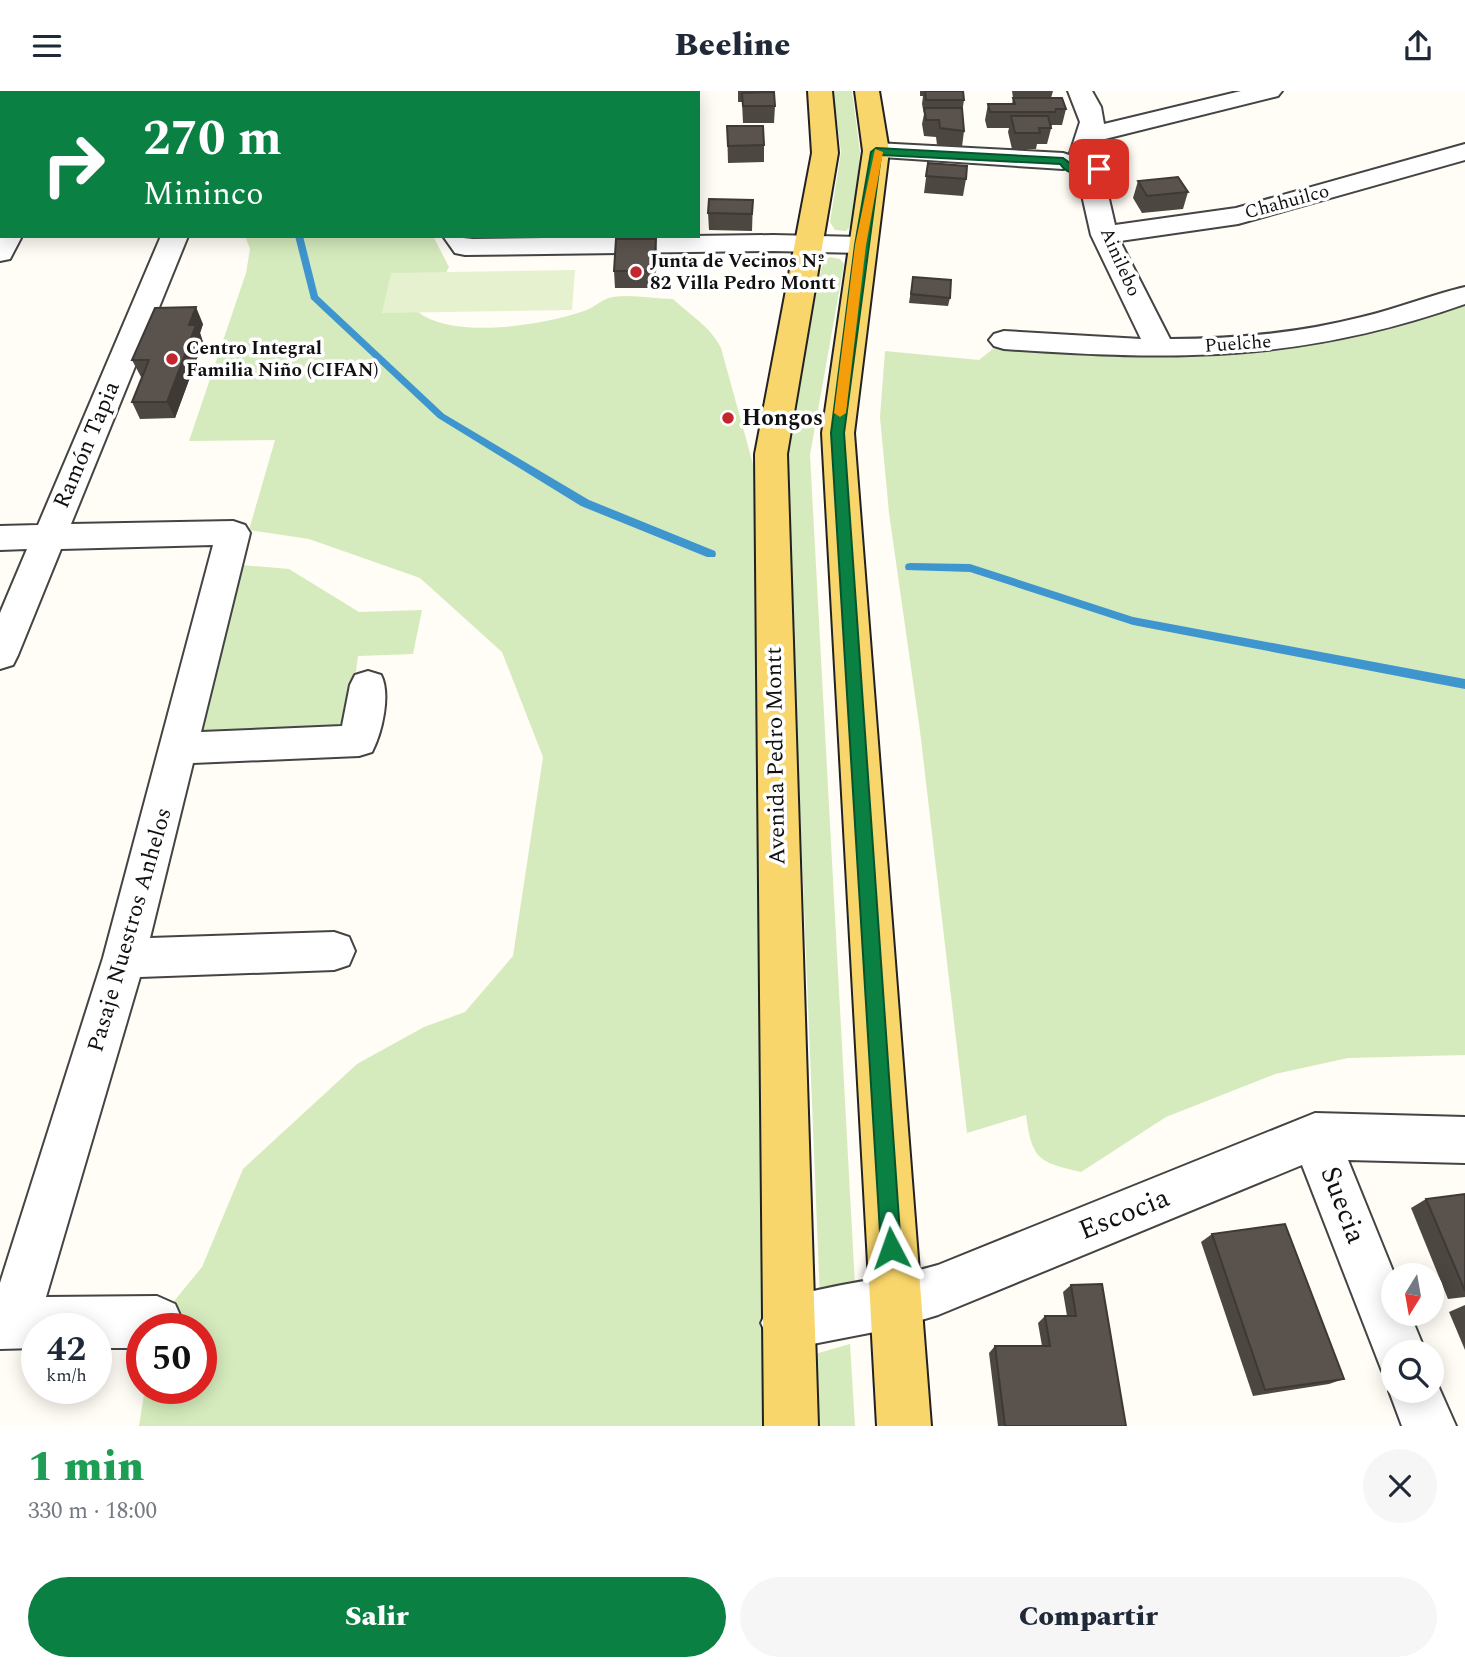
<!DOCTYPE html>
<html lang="es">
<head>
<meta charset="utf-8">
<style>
  body { margin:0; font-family:Spectral,serif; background:#f6f6f7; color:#1f2937; height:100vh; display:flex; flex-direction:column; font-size:26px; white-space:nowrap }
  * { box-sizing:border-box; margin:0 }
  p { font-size:23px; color:#747a83 }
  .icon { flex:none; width:38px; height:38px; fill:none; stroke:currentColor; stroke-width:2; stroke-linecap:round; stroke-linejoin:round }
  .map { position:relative; height:1335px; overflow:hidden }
  .sheet { display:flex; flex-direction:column; background:#fff; flex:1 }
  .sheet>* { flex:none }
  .banner { position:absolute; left:0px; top:0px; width:700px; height:147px; box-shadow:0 4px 18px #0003; background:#0b8043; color:#fff; overflow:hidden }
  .needle { width:46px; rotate:191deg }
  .fabs { position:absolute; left:1381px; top:1172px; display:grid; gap:14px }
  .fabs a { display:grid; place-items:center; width:63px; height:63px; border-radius:50%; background:#fff; box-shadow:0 4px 18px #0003; font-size:35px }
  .speed { position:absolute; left:21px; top:1222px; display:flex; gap:14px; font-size:35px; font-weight:700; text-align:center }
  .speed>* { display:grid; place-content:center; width:91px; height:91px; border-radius:50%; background:#fff; box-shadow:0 4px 18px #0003; line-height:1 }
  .speed small { font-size:18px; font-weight:400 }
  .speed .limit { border:10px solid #d22; background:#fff; color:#111 }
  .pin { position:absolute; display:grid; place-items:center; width:60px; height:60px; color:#fff; margin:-30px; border-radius:14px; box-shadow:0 4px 10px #0006 }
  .me { position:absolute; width:77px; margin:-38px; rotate:356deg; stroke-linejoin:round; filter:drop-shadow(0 0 5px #0008) }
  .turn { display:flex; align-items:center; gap:24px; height:147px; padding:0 28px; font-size:32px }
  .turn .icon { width:91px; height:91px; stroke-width:2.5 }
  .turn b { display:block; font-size:49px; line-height:60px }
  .round { display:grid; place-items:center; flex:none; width:74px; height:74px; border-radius:37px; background:#f6f6f7 }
  .head { display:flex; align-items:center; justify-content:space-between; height:119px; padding:0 28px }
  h1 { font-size:42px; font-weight:800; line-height:52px; color:#1e9e55 }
  .primary-button { display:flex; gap:14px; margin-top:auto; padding:14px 28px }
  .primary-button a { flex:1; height:80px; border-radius:42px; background:#0b8043; color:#fff; font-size:28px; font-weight:800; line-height:80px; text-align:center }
  .primary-button a+a { background:#f6f6f7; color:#1f2937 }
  header { display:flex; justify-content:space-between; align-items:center; height:91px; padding:0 28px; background:#fff; font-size:32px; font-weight:800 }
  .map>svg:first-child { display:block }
</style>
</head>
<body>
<header><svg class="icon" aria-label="menu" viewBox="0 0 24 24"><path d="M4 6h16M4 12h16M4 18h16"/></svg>Beeline<svg class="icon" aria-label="share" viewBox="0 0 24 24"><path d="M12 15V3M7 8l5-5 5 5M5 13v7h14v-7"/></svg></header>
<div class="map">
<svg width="1465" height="1335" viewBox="0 0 1465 1335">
  <rect width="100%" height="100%" fill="#fffdf5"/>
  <g fill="#d5ebbd">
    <polygon points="833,0 852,0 860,61 854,132 846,140 835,139 830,131 841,61"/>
    <path d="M245,145H433L449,176L443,187L410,212C437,253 544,234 584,220C594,217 603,207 613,206C632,203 654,208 673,208C691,225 710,235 721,257L764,413L792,1335H139L145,1297H201V1237H156L157,1231L202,1176L243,1078L357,973L424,936L465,921L513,865L543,666L502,561L420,487L309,448L249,439L275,349L189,350L246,182L250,158Z"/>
    <polygon points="830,166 840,168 844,173 810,364 855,1195 820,1208 789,447 788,325 823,171"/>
    <path d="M1465,204V964L1348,967L1275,983L1166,1026L1081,1081C1039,1071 1032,1069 1026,1024L967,1042L920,640L889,422L880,326L885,260L979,269L1004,249L1262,253Z"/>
    <polygon points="241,474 289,478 359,521 422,519 413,563 358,565 348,637 200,645"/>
    <polygon points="850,1253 855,1335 818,1335 815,1263"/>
  </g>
  <polygon fill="#e6f2cf" points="575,179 572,219 382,222 391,182"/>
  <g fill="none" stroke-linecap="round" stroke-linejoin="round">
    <g fill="#3f96cf" fill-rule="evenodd">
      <rect x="289" y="0" width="8" height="2"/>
      <polygon points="295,145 303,145 318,205 444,323 589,409 715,460 716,463 715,466 707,466 581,415 438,327 311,208"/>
      <polygon points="910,472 970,473 1133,526 1465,588 1465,598 1133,534 970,481 906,479 905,476 906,473"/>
    </g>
    <defs>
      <g id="minor">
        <polygon points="156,0 180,0 155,2"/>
        <polygon points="438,0 462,0 437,2"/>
        <rect x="609" y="0" width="24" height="2"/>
        <polygon points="1068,0 1092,0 1101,16 1104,33 1241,0 1282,0 1278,5 1101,49 1092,67 1074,67 1070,62 1080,31"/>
        <rect x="0" y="45" width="2" height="14"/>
        <polygon points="876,52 1063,62 1072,65 1076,70 1072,75 1063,78 867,65 863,60 867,55"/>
        <path d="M1465,53V69L1238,133L1120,150L1170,248C1235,248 1299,242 1362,226C1397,218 1430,204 1465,196V213C1301,271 1174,270 1004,258L994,255L989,249L994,243L1004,240L1141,248L1091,144L1077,82L1081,77H1099L1103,82L1115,134L1236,117Z"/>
        <polygon points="0,139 2,145 22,145 10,168 0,170"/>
        <polygon points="773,144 861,146 871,148 875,154 871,160 861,162 773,160 465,164 455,162 443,145 473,148"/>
        <path d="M161,145H188L71,433L233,430L245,434L250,442L201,641L342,635L350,594L355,584L368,580L381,584C391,603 382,642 372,661L359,665L193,672L150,847L334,841L349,846L355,860L349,874L334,879L140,886L46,1206L157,1205L175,1213L183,1231L180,1237H142V1257H96V1237H37V1257L0,1258V1192L103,867L213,454L61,458L18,564L13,574L0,578V522L27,458L0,459V435L38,434Z"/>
        <path d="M1315,1022L1465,1026V1072L1348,1069L1395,1185L1393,1223H1410L1426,1262H1393V1285L1382,1280L1302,1074L938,1224L895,1237L787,1258L769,1250L761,1232L769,1214C819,1193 884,1190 938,1174Z"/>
        <polygon points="1432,1281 1456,1335 1402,1335 1389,1300 1393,1290 1393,1300 1432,1300"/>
      </g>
      <g id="major">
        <polygon points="808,0 832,0 838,62 787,363 818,1335 764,1335 755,363 812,62"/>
        <polygon points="855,0 879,0 889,60 854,342 931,1335 877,1335 822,342 863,60"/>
      </g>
    </defs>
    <use href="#minor" stroke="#444" stroke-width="4"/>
    <use href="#major" stroke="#222" stroke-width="4"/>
    <use href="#minor" fill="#fff" fill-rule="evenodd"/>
    <use href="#major" fill="#f9d66b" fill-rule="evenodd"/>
  </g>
  <g fill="#4d4742">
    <polygon points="104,0 142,0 141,2 105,2"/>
    <polygon points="738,0 773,0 775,15 774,32 743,32 742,11 738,11"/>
    <polygon points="920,0 963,0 964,9 962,22 964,40 962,56 937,54 936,46 924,45 922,33 924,23 922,13 923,5 920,5"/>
    <polygon points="1012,0 1053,0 1051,7 1066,18 1062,34 1052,34 1047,53 1037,53 1036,58 1012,58 1008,41 1009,37 987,37 985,29 988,13 1012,13 1013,7"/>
    <polygon points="727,35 764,54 764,71 728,72"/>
    <polygon points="928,72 966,88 963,105 924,102"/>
    <polygon points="1138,90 1188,101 1183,118 1142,122 1133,107"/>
    <polygon points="753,109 752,140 709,139 708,122"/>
    <polygon points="657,165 655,197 615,197 614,180"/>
    <polygon points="913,186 950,207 948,215 909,212"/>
    <polygon points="203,233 200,242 203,251 175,327 140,328 132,311 142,286 141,286 132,269"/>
    <polygon points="1465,1103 1465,1206 1448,1208 1411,1117 1426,1108"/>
    <polygon points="1212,1143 1344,1288 1329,1293 1253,1305 1201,1151"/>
    <polygon points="1071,1194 1126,1335 998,1335 989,1262 995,1255 1042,1255 1038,1232 1045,1225 1067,1225 1063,1201"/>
    <polygon points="1465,1214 1465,1259 1449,1221"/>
  </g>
  <g fill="#3f3936">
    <polygon points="656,148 657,165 655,197 654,180"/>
    <polygon points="196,216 203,233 200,242 203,251 175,327 167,311 189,234"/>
  </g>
  <g fill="#5a524d" stroke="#3f3936" stroke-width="2">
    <polygon points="382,0 417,0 416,2 381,2"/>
    <polygon points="466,0 499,0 499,2 465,2"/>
    <rect x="556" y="0" width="35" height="2"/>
    <rect x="638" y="0" width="36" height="2"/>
    <polygon points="925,0 963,0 964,9 926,9"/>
    <polygon points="774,1 775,15 743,15 742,2"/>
    <polygon points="1013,7 1062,7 1066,18 1056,18 1055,21 990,21 988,13 1015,13"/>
    <polygon points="924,17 962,17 964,40 940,37 939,29 926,29"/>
    <polygon points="1011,25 1048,25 1051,37 1039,37 1040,42 1015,42"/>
    <polygon points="727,35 763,35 764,54 728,55"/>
    <polygon points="928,72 967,75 966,88 926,85"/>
    <polygon points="1178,86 1188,101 1147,105 1138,90"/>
    <polygon points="709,108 753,109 752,123 708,122"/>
    <polygon points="616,148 656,148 654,180 614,180"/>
    <polygon points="913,186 951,189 950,207 911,203"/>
    <polygon points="196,216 189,234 196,234 167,311 132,311 149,269 132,269 155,217"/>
    <polygon points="1465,1103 1465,1200 1426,1108"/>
    <polygon points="1285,1133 1344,1288 1265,1299 1212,1143"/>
    <polygon points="1102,1193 1126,1335 1005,1335 995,1255 1050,1255 1045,1225 1076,1225 1071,1194"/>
  </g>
  <path fill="#0b8043" stroke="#07532c" stroke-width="2" d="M876,57L1063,67L1078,78L1099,75L1104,78C1092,86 1069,87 1060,73L881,64L844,342L901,1157L898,1165L891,1168L884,1165L881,1157L831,342L855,154L871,61Z"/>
  <polygon fill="#f59e0b" points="875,58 883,61 866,154 846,322 840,326 834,322 855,154"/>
  <g fill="#c4262e" stroke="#fff" stroke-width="2.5">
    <circle cx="636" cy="181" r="7"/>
    <circle cx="172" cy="268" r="7"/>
    <circle cx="728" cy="327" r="7"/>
  </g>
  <g text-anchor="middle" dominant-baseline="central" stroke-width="7" stroke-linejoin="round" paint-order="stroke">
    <g font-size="19" fill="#111" stroke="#fff">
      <text transform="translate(1287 111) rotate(-15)">Chahuilco</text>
      <text transform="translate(1120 171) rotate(66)">Ainilebo</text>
      <text transform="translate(1238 253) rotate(-4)">Puelche</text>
    </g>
    <g font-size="19" font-weight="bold" fill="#111" stroke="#fff" text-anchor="start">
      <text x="650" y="170">Junta de Vecinos Nº<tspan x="650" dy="22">82 Villa Pedro Montt</tspan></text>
      <text x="186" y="257">Centro Integral<tspan x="186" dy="22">Familia Niño (CIFAN)</tspan></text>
    </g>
    <g font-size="23" font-weight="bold" fill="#111" stroke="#fff" text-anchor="start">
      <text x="742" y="327">Hongos</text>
    </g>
    <g font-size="23" fill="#111" stroke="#fff">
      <text transform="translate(87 354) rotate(-67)">Ramón Tapia</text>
      <text transform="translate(776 665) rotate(-91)">Avenida Pedro Montt</text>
      <text transform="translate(130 839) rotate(-74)">Pasaje Nuestros Anhelos</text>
    </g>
    <g font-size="28" fill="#111" stroke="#fff">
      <text transform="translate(1343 1114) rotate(69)">Suecia</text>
      <text transform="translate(1124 1123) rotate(-22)">Escocia</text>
    </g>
  </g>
</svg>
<div class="fabs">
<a><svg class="needle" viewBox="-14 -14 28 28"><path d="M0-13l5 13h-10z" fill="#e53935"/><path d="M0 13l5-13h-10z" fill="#747a83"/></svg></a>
<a><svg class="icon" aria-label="search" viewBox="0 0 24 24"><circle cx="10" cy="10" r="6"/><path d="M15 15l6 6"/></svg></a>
</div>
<div class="speed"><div>42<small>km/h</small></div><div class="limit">50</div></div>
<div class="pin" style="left:1099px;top:78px;background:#d93025"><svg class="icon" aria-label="arrive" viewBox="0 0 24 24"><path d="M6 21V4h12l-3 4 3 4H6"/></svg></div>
<svg class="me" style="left:891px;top:1157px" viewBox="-20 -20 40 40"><path d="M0-17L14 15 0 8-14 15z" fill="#0b8043" stroke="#fff" stroke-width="4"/></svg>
<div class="banner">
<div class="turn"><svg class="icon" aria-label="right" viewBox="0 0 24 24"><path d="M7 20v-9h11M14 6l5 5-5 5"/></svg><div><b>270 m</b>Mininco</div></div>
</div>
</div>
<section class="sheet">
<div class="head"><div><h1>1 min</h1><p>330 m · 18:00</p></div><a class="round"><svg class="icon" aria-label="close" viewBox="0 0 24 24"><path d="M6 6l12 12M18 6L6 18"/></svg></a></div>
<div class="primary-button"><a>Salir</a><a>Compartir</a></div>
</section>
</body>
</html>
